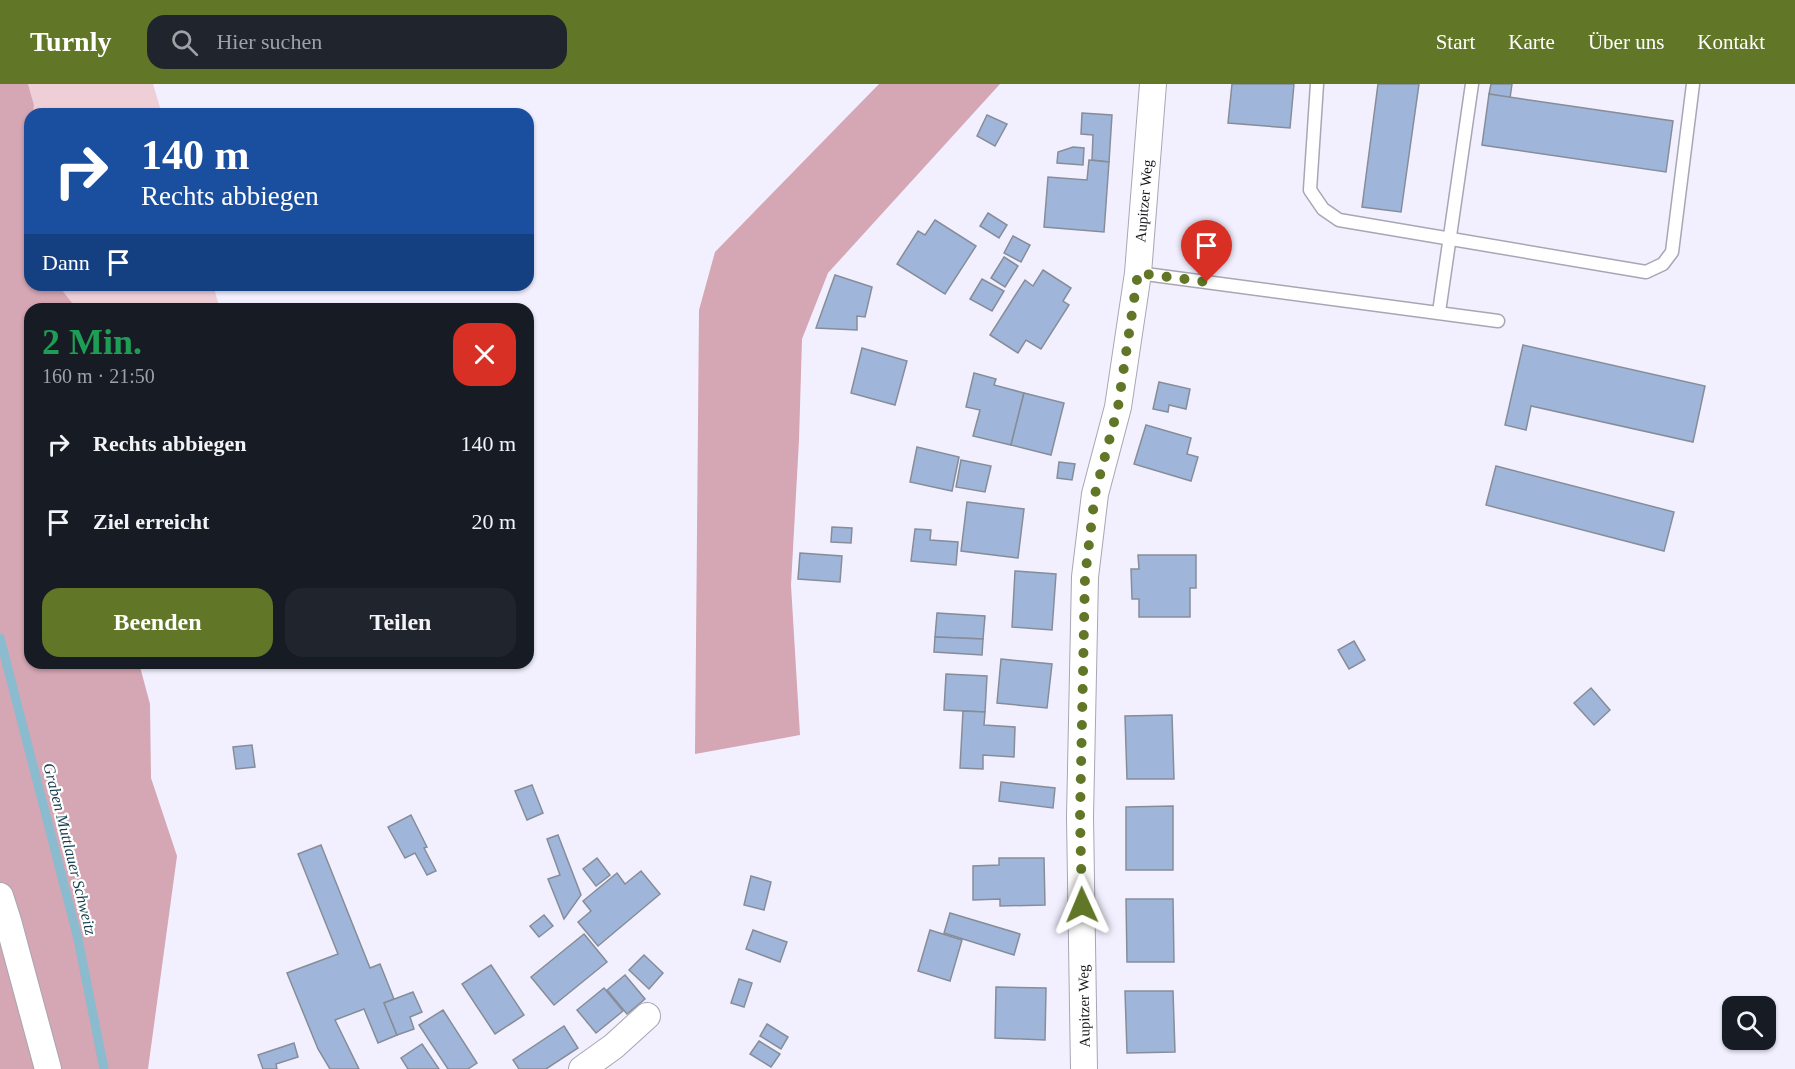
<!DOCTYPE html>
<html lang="de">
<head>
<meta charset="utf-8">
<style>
  body { margin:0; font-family:"Times New Roman",serif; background:#20242c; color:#f1f3f6; height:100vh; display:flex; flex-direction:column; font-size:22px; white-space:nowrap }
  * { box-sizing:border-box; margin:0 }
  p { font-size:20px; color:#9ea1a6 }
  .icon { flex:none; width:33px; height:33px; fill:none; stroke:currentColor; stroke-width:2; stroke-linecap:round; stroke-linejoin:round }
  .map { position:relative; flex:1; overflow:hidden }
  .panel { position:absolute; left:24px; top:219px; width:510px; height:366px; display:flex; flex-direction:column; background:#171b24; border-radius:18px; box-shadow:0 2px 4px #0004 }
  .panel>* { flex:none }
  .guide { position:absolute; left:24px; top:24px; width:510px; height:183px; border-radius:18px; box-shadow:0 2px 4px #0004; background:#1a4fa0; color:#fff; overflow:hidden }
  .fabs { position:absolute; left:1722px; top:912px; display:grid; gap:12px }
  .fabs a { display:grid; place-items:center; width:54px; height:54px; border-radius:12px; background:#171b24; box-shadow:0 2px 4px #0004; font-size:30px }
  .pin { position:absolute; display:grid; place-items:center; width:51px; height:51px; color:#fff; margin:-62px -26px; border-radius:50% 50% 50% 0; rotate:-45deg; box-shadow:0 0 6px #0007 }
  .pin .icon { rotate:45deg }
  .me { position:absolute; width:66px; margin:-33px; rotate:359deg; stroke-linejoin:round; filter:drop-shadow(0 0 4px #0008) }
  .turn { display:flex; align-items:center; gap:21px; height:126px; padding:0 18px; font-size:27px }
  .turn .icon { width:78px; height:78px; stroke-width:2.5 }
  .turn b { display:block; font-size:42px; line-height:51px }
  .then { display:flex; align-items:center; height:57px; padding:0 18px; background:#0003; gap:12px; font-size:22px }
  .round { display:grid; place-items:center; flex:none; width:63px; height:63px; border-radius:18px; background:#20242c }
  .head { display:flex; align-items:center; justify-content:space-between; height:102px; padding:0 18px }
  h1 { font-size:36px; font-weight:600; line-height:45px; color:#1e9e55 }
  .primary-button { display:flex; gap:12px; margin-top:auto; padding:12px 18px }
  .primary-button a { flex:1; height:69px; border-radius:18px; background:#617626; color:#fff; font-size:24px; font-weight:600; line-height:69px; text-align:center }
  .primary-button a+a { background:#20242c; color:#f1f3f6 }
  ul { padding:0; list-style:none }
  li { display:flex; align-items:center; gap:18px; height:78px; padding:0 18px }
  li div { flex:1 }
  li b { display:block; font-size:22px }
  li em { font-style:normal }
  header { display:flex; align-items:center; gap:36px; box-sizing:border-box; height:84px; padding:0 30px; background:#617626; color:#fff }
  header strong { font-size:28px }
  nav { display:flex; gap:33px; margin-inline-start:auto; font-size:21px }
  .search { width:420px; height:54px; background:#20242c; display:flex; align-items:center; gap:15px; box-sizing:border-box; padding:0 21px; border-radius:18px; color:#9ea1a6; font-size:22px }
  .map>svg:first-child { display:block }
</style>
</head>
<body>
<header>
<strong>Turnly</strong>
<div class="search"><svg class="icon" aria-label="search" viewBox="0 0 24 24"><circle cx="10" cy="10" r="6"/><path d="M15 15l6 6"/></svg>Hier suchen</div>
<nav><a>Start</a><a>Karte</a><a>Über uns</a><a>Kontakt</a></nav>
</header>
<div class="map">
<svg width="1795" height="985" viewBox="0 0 1795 985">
  <rect width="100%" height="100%" fill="#f2f0ff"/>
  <g fill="#eecfd8">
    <polygon points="28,0 153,0 162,30 33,30 34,21"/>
    <polygon points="58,201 213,201 220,225 77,225"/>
  </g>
  <g fill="#d5a6b3">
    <polygon points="0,0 28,0 34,21 33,30 30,30 30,109 28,136 30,140 30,201 58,201 77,225 30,225 30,579 139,579 150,620 151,694 177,772 148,985 0,985"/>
    <polygon points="879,0 1000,0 828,189 802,255 799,356 791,501 800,651 695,670 699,226 715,168"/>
  </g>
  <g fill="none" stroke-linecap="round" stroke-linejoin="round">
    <polyline stroke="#8bbbce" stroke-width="9" points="0,554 78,855 104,985"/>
  </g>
  <g fill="#9fb6da" stroke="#868d99" stroke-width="1.5">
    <polygon points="1232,0 1294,0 1290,44 1228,39"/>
    <polygon points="1378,0 1419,0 1401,128 1362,123"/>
    <polygon points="1491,0 1512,0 1510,14 1489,10"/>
    <polygon points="1489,10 1673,37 1666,88 1482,61"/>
    <polygon points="1082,29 1112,31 1109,78 1092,76 1093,51 1081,50"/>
    <polygon points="987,31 1007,40 995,62 977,52"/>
    <polygon points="1073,63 1084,64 1083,81 1057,79 1058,68"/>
    <polygon points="1089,76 1109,78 1104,148 1044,143 1048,93 1087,96"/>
    <polygon points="988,129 1007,141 999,154 980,142"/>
    <polygon points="935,136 976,162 945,210 897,180 918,147 925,151"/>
    <polygon points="1013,152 1030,161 1021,178 1004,169"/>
    <polygon points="1004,173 1018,182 1005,203 991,194"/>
    <polygon points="1043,186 1071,204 1063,217 1069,221 1041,265 1026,256 1018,269 990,251 1025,196 1033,202"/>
    <polygon points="835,191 872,203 865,233 857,232 857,246 816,244"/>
    <polygon points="982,195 1004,207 992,227 970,215"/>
    <polygon points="1523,261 1705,302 1693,358 1531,322 1526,346 1505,341"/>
    <polygon points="862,264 907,277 895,321 851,309"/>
    <polygon points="974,289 996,295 994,301 1024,309 1011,361 973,352 980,326 966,323"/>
    <polygon points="1159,298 1190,305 1186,325 1169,321 1168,328 1153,325"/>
    <polygon points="1024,309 1064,319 1051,371 1011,361"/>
    <polygon points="1146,341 1191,354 1187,370 1198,373 1191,397 1134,380"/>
    <polygon points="917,363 959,373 952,407 910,398"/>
    <polygon points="961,376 991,382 985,408 956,403"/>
    <polygon points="1059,378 1075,380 1072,396 1057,394"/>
    <polygon points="1496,382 1674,428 1664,467 1486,421"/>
    <polygon points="967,418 1024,425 1018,474 961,467"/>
    <polygon points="832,443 852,444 851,459 831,458"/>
    <polygon points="915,445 931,446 930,456 958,458 956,481 911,477"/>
    <polygon points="800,469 842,472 840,498 798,495"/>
    <polygon points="1138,471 1196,471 1196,504 1190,504 1190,533 1139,533 1139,515 1132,515 1131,485 1139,485"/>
    <polygon points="1015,487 1056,490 1052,546 1012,543"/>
    <polygon points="937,529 985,532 983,555 935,553"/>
    <polygon points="935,553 983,555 982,571 934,568"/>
    <polygon points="1354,557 1365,576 1349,585 1338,566"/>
    <polygon points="1001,575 1052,580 1047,624 997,619"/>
    <polygon points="946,590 987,592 985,628 944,626"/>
    <polygon points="1591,604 1610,626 1594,641 1574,619"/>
    <polygon points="963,627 985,628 984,641 1015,643 1014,673 983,671 983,685 960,684"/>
    <polygon points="1172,631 1174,695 1127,695 1125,632"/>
    <polygon points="252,661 255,683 236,685 233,663"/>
    <polygon points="1001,698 1055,704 1053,724 999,717"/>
    <polygon points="532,701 543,729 527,736 515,707"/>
    <polygon points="1173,722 1173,786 1126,786 1126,723"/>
    <polygon points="411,731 427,763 424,764 436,787 427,791 415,769 405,774 388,743"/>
    <polygon points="558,751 581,811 564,835 548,795 560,791 547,755"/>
    <polygon points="321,761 370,884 380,880 394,915 384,919 397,951 378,959 364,925 335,936 359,985 330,985 318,965 287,889 338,870 298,770"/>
    <polygon points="597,774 610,791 596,802 583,785"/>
    <polygon points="999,774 1044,774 1045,821 1000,822 1000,815 973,816 973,782 999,781"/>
    <polygon points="641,787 660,810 598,862 578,838 591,827 583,817 617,789 625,800"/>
    <polygon points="751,792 771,798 764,826 744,821"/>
    <polygon points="1126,815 1173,815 1174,878 1127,878"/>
    <polygon points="950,829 1020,850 1014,871 944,849"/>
    <polygon points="544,831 553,842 539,853 530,842"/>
    <polygon points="753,846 787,858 780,878 746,865"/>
    <polygon points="930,846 962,856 950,897 918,887"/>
    <polygon points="584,850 607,878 554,921 531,893"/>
    <polygon points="644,871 663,889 649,905 629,886"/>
    <polygon points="491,881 524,931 495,950 462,900"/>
    <polygon points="625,891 645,915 627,930 607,906"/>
    <polygon points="739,895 752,899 744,923 731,919"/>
    <polygon points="996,903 1046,904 1045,956 995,954"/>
    <polygon points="604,904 623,927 596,949 577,926"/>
    <polygon points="1125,907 1173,907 1175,968 1127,969"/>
    <polygon points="413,908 422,928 410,933 414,945 397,951 384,919"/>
    <polygon points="443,926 477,979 468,985 448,985 419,941"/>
    <polygon points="767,940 788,953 781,965 760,952"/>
    <polygon points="564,942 578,964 546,985 519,985 513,976"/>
    <polygon points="759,957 780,970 771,983 750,970"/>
    <polygon points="294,959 298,973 276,980 277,985 263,985 258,971"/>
    <polygon points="422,960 439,985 408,985 401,974"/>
  </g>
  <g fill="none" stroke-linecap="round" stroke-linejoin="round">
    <defs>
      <g id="lane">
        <polyline points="1317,0 1310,106 1323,125 1339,136 1646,188 1663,180 1672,168 1693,0"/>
        <polyline points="1138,189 1498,237"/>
        <polyline points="1439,228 1472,0"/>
      </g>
      <g id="street">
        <polyline points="0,812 8,837 48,985"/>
        <polyline points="582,985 614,962 647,932"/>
        <polyline points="1084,985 1080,733 1085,493 1095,410 1118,323 1138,189 1153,0"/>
      </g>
    </defs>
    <use href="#lane" stroke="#a8a6b3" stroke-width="15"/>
    <use href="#street" stroke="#a8a6b3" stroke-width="28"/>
    <use href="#lane" stroke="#fff" stroke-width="12"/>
    <use href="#street" stroke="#fff" stroke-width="26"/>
  </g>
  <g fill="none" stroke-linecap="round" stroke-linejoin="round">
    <polyline stroke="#617626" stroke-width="10" stroke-dasharray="0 18" points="1082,821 1080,733 1085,493 1095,410 1118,323 1138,189 1207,198"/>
  </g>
  <g text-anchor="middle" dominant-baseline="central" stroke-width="4.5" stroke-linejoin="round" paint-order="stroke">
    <g font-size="15" fill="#16161b" stroke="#fff">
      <text transform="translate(1144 117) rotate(-85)">Aupitzer Weg</text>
      <text transform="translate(1084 922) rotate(-91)">Aupitzer Weg</text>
    </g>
    <g font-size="16" font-style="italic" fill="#133d4c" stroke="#fff">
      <text transform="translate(70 765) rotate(76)">Graben Muttlauer Schweitz</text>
    </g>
  </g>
</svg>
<div class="fabs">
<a><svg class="icon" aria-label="search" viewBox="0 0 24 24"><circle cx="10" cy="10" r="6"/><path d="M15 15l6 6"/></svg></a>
</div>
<div class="pin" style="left:1207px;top:198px;background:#d93025"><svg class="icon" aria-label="arrive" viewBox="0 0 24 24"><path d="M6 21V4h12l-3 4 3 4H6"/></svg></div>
<svg class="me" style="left:1082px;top:821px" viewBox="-20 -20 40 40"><path d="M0-17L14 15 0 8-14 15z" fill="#617626" stroke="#fff" stroke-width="4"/></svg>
<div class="guide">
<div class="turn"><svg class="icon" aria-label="right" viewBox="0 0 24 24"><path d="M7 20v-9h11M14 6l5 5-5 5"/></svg><div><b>140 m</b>Rechts abbiegen</div></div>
<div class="then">Dann<svg class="icon" aria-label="arrive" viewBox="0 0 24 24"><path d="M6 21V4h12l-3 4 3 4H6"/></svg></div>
</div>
<section class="panel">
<div class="head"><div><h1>2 Min.</h1><p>160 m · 21:50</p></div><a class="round" style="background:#d93025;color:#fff"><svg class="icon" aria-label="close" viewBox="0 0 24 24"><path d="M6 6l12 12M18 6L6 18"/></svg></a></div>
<ul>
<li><svg class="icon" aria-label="right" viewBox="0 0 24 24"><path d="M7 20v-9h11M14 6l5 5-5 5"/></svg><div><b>Rechts abbiegen</b></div><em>140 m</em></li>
<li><svg class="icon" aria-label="arrive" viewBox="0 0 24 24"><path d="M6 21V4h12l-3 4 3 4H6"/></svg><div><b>Ziel erreicht</b></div><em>20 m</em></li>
</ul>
<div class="primary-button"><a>Beenden</a><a>Teilen</a></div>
</section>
</div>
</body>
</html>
